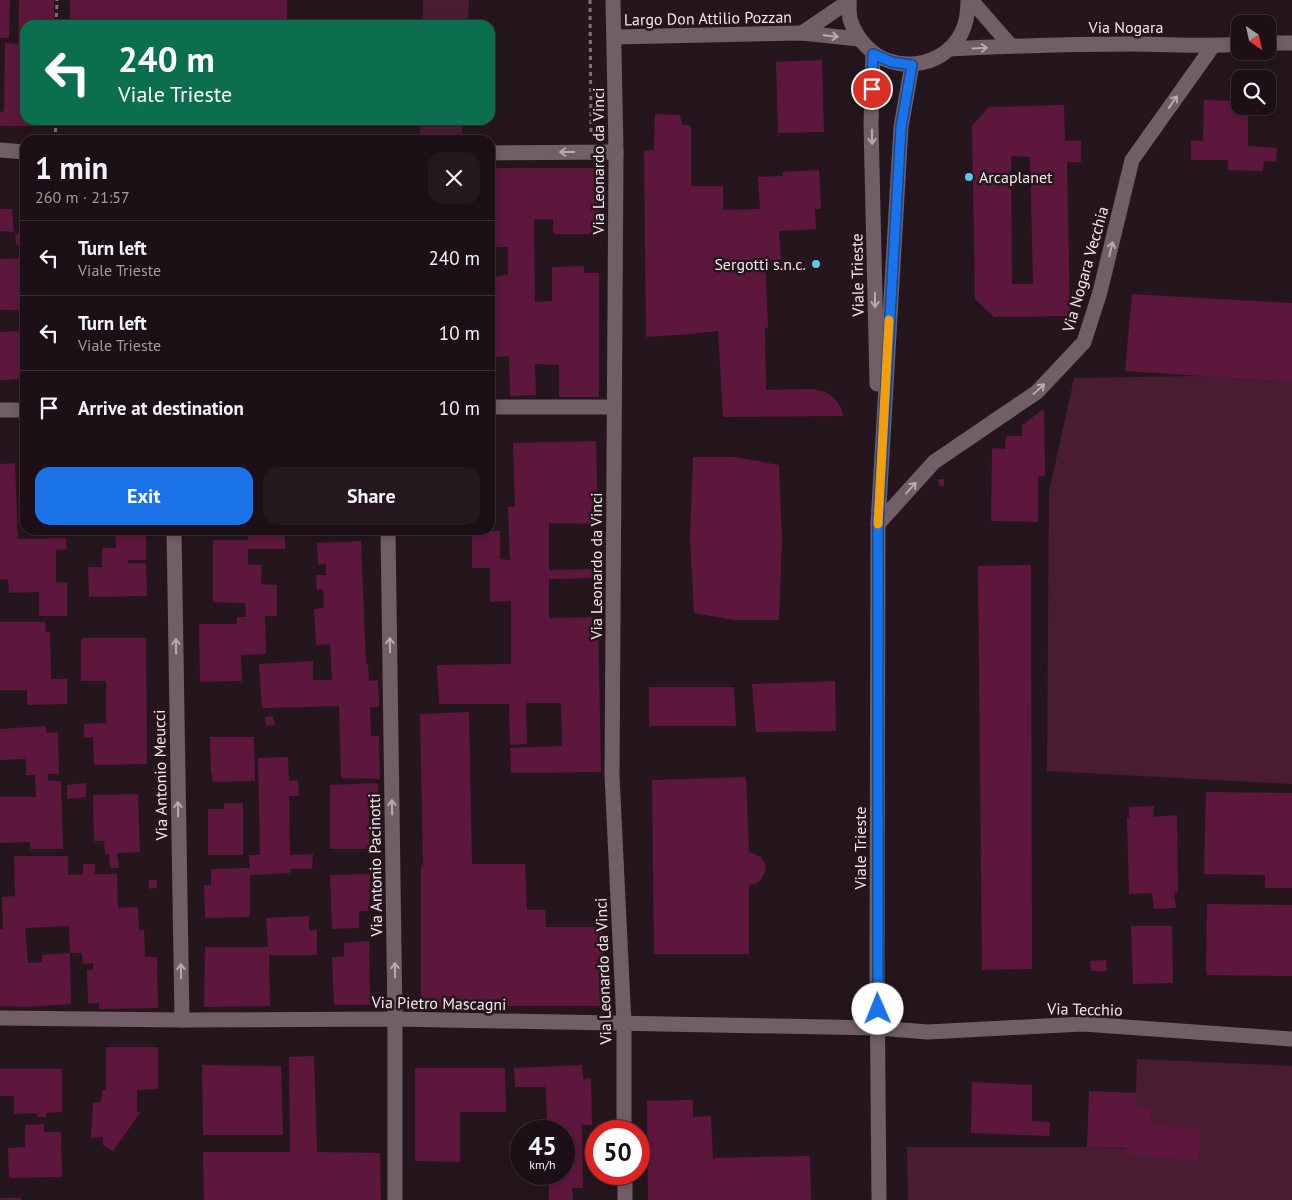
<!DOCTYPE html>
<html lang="en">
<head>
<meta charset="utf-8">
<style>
  body { margin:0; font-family:"PT Sans",sans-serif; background:#25191f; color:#f1f3f6; height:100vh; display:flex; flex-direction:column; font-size:19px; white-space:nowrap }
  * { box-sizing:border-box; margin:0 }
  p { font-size:16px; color:#a09da1 }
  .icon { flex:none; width:28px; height:28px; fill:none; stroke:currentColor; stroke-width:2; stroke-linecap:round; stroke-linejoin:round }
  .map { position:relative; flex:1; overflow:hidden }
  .drawer { position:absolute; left:20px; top:135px; width:475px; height:400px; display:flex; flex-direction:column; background:#1c1016; border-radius:15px; box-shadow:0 2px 8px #0003,0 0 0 1px #3a3035 }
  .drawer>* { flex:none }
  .banner { position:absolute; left:20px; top:20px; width:475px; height:105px; border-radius:15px; box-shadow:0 2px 8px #0003,0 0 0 1px #3a3035; background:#0b6e4f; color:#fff; overflow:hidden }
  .needle { width:32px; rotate:146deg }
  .fabs { position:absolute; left:1231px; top:15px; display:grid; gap:10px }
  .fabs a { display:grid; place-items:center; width:45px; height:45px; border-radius:10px; background:#1c1016; box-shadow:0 2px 8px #0003,0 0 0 1px #3a3035; font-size:25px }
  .speed { position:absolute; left:510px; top:1120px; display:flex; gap:10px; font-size:25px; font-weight:700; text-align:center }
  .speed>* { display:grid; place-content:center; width:65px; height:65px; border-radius:50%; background:#1c1016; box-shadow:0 2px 8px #0003,0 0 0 1px #3a3035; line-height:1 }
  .speed small { font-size:12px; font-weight:400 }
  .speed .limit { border:8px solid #d22; background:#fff; color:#111 }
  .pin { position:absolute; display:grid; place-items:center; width:42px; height:42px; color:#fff; margin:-21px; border:2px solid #fff; border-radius:50%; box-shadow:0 1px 5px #0007 }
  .me { position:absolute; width:55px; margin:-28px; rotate:359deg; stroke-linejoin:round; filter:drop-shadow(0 0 4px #0008) }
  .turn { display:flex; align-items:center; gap:18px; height:105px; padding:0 15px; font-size:22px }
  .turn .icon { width:65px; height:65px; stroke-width:2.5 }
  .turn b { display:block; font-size:35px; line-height:42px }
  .round { display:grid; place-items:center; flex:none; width:52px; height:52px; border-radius:15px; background:#25191f }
  .head { display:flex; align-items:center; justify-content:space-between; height:85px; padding:0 15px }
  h1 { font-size:30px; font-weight:800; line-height:38px }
  .cta { display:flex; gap:10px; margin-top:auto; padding:10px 15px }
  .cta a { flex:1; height:58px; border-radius:15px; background:#1a73e8; color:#fff; font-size:20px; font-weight:800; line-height:58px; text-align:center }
  .cta a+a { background:#25191f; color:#f1f3f6 }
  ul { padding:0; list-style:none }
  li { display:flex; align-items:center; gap:15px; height:75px; padding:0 15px; border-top:1px solid #3a3035 }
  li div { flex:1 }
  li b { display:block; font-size:19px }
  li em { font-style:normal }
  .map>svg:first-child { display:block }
</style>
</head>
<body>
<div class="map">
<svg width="1292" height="1200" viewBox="0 0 1292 1200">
  <rect width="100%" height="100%" fill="#25161d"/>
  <g fill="#491c32">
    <polygon points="423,0 469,0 468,25 423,25"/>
    <polygon points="420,120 463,120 462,140 420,140"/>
    <polygon points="1200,376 1292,382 1292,784 1047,771 1049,492 1074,378"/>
    <polygon points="1137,1059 1292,1066 1292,1200 908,1200 907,1147 1087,1147 1134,1149"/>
  </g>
  <g fill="#5d173c" fill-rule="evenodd">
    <polygon points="0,0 10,0 9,38 0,38"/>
    <polygon points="19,0 54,0 54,25 25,25 25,120 54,120 54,126 0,126 0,112 4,111 5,43 18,44"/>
    <polygon points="70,0 287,0 287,25 67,25 70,20"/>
    <polygon points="822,60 824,132 778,133 776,62"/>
    <polygon points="1204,100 1240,101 1240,106 1248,106 1248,146 1277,148 1276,162 1264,161 1263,171 1228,170 1228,160 1191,160 1191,141 1203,141"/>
    <path d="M1064,105L1065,141H1081V162H1067L1070,316L994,317L975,299L972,126L989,107ZM1011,156L1030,157L1033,284H1012Z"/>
    <polygon points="655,114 680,115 682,125 691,126 691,186 723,186 723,210 760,209 758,177 783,176 782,172 819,170 821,209 815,209 816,229 779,231 781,260 765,260 768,328 765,328 766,390 813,389 826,392 836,400 841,408 843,416 723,417 718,331 692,334 646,337 644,151 654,150"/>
    <polygon points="490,168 600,168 601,234 553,234 553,219 534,219 535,302 552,301 552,267 584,266 584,273 599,273 599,397 559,397 559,365 535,364 536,395 510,396 509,356 491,357 490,277 508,275 508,247 490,247"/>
    <polygon points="0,209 12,209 14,232 0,231"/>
    <polygon points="25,233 25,244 16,245 15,234"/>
    <polygon points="25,258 25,310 0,310 0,259"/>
    <polygon points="1132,294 1292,303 1292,382 1125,371"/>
    <polygon points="25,331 25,379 0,380 0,332"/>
    <polygon points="1044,409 1045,476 1038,476 1038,522 991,521 992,448 1005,449 1006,436 1022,436 1022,425"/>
    <polygon points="596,441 598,524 549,523 549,570 598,569 598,578 549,579 549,618 598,617 601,772 511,773 510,748 562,746 561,703 526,703 527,744 510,745 509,704 439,704 437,665 511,664 511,601 490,602 490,568 472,568 472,531 500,531 500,559 510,560 508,507 515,507 513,443"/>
    <polygon points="693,457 734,457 779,465 782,539 779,620 733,620 694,613 690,539"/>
    <polygon points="15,463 18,539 66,538 67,549 56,550 56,582 67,583 67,616 39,616 39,592 9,593 8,579 0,579 0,464"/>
    <polygon points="938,479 944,479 944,486 939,486"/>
    <polygon points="115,530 146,530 146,560 128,560 128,563 146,563 147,596 89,597 88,567 102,567 102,548 116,548"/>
    <polygon points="248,530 285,530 285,549 248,549 248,565 262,565 261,584 277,585 277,616 265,616 266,654 241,655 242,681 200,682 199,624 237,624 237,617 246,617 245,603 213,602 213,540 248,540"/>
    <polygon points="361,541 366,664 368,664 369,681 378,680 379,707 370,707 371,736 379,736 380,779 341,778 339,706 262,708 259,664 313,661 313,680 332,680 330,644 316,645 314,609 323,608 324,604 323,589 317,590 316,575 326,575 326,564 318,565 317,543"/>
    <polygon points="1031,565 1032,969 982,970 978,566"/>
    <polygon points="0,622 45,622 46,632 50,632 51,679 67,679 67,704 27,705 27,690 0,690"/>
    <polygon points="81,638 146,638 147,764 94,765 93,737 84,738 84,724 106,723 106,681 81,681"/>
    <polygon points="835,681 836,731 756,732 752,684"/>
    <polygon points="649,687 734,687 736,726 649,726"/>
    <polygon points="469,712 472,864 525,864 527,910 545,910 546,927 603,927 604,1006 421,1006 421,865 423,865 420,714"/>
    <polygon points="273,716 275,725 266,726 265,717"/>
    <polygon points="46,726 46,733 58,732 59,774 48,774 48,781 61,781 63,849 30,849 30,842 0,843 0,797 36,797 35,775 26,775 26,759 0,760 0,729"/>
    <polygon points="210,737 254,737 255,781 213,782 212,774 211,774"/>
    <polygon points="288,757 289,781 298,780 299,796 289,796 290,855 313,854 312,869 290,869 290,873 250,875 250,917 205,918 204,885 211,885 211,869 250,868 249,855 260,855 258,758"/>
    <polygon points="746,777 749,852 761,857 765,864 766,870 761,880 757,883 749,885 749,954 654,954 652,780"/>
    <polygon points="86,783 86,797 67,799 67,785"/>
    <polygon points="378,783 378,808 369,809 369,849 330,849 330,785"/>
    <polygon points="1206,792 1292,793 1292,888 1265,888 1265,875 1204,874"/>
    <polygon points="138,794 140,852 117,853 119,868 110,868 109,854 105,854 104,841 94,841 93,795"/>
    <polygon points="224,803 243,803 243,855 208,855 208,809 224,809"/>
    <polygon points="1154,806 1153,817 1177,815 1178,892 1174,893 1176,908 1154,909 1152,893 1129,894 1127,818 1129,818 1129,807"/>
    <path d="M14,856H68V875L83,874V864H95V874H117L118,908L138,907L139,930H144L145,957H157L158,1008L99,1009V1003H88L87,970H93V963L83,964L82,953H70L71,1004L27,1007L0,1006V929H3L2,897L15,896ZM69,926L70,953L42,955V962L28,963L25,928Z"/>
    <polygon points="370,874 369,911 359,911 359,928 332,929 330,875"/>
    <polygon points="149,880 157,880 157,888 149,889"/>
    <polygon points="1207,904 1292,905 1292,976 1206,975"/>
    <polygon points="309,916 309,930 317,930 317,955 269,955 270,1006 204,1007 205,947 268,947 266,918"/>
    <polygon points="1131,926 1172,926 1173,983 1133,984"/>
    <polygon points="369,941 370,1005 334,1005 332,957 344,957 344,943"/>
    <polygon points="1106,960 1107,971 1091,971 1090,961"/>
    <polygon points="106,1047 158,1047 158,1089 137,1090 137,1111 140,1113 113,1151 103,1145 103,1137 91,1138 93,1103 101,1102 102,1090 106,1090"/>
    <polygon points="314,1056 317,1152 380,1153 381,1200 204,1200 203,1152 290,1152 289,1057"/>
    <polygon points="202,1065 281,1066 283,1135 203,1135"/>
    <polygon points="582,1065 583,1079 591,1078 592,1125 582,1125 583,1188 572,1188 573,1200 549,1200 549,1174 564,1174 564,1131 547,1131 546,1087 515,1087 514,1068"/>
    <polygon points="415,1068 505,1068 506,1112 460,1112 460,1162 415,1161"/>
    <polygon points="0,1069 62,1069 62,1112 46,1113 46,1117 37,1117 37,1113 14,1114 14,1096 0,1096"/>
    <polygon points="972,1082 1032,1085 1032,1121 1050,1122 1049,1136 971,1133"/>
    <polygon points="1089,1091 1136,1093 1136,1106 1152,1107 1150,1124 1201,1129 1198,1161 1125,1155 1126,1148 1087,1147"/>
    <polygon points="693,1100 693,1117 711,1116 713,1158 810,1156 811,1200 648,1200 647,1101"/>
    <polygon points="44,1124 44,1132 61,1132 62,1177 9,1178 8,1148 25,1147 25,1125"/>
    <polygon points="0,1198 21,1198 21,1200 1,1200"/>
  </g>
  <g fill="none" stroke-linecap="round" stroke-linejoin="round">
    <g stroke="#7e7177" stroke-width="3" stroke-dasharray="4 4" stroke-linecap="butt">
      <polyline points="590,0 591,132"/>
      <polyline points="56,25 57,0"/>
      <polyline points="55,140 56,120"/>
    </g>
    <g stroke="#715e66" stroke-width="15">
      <polyline points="613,0 616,152 612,775 624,1024 624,1131"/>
      <polyline points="971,0 1011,46"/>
      <polyline points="802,33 849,1"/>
      <polyline points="615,37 802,33 859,39"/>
      <polyline points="1268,43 1292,43"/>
      <path d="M949,49C1010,46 1071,44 1133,44C1169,44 1204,47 1240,44"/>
      <polyline points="0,150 25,152"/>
      <polyline points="490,153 616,152"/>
      <polyline points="490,407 614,407"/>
      <polyline points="0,410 25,410"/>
      <polyline points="878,524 934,462 1037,392 1084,342 1100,292 1132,160 1213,46"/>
      <polyline points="174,530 182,1020"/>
      <polyline points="388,530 395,1019 395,1200"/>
      <polyline points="0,1018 182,1020 395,1019 878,1028 928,1032 1083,1024 1292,1039"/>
      <polyline points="625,1174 625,1200"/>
    </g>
    <g stroke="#715e66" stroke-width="15">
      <path d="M849,0C849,6 849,13 850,19C853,29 859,39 866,46C892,74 942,69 961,34C967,23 968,12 968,0"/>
      <polyline points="873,54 871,124 877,384"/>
      <polyline points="879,1200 877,971 878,524 901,127 912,65"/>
    </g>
  </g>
  <defs><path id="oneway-shaft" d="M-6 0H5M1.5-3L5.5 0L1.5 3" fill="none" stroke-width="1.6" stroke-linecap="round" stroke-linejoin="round" transform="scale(1.25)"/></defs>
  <g stroke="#b8aab0">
    <use href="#oneway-shaft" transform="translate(831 36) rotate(6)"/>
    <use href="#oneway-shaft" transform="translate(980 48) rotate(-3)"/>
    <use href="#oneway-shaft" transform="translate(1173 102) rotate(-55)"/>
    <use href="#oneway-shaft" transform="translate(872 137) rotate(89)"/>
    <use href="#oneway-shaft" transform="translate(567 152) rotate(180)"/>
    <use href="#oneway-shaft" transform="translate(1111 249) rotate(-76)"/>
    <use href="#oneway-shaft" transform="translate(875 300) rotate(89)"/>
    <use href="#oneway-shaft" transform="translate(1039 389) rotate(-43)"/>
    <use href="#oneway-shaft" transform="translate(911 488) rotate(-48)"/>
    <use href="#oneway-shaft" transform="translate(390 645) rotate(-91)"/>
    <use href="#oneway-shaft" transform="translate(176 646) rotate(-91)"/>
    <use href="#oneway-shaft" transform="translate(392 807) rotate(-91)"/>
    <use href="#oneway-shaft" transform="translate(178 809) rotate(-91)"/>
    <use href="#oneway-shaft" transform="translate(395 970) rotate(-91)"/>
    <use href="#oneway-shaft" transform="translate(181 971) rotate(-91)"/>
  </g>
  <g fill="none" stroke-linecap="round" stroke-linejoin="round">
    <defs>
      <polyline id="route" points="872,89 873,54 892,62 912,65 901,127 878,524 878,1009"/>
    </defs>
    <use href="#route" stroke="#114b97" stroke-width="12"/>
    <use href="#route" stroke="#1a73e8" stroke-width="9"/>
    <polyline stroke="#f59e0b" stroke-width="9" points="878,524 889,320"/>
  </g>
  <g fill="#5cc7e7" stroke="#25161d" stroke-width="2">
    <circle cx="969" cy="177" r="5"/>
    <circle cx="816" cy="264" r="5"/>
  </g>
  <g text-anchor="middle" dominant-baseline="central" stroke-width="5" stroke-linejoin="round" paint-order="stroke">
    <g font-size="16" fill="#f3e8ec" stroke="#25161d">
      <text transform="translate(708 18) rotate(-1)">Largo Don Attilio Pozzan</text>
      <text x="1126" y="27">Via Nogara</text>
      <text transform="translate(598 161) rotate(-90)">Via Leonardo da Vinci</text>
      <text transform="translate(1085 269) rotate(-74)">Via Nogara Vecchia</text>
      <text transform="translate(857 275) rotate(-91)">Viale Trieste</text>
      <text transform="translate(596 566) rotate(-90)">Via Leonardo da Vinci</text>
      <text transform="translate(160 775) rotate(-91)">Via Antonio Meucci</text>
      <text transform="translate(860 848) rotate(-90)">Viale Trieste</text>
      <text transform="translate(375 865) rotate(-91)">Via Antonio Pacinotti</text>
      <text transform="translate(603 971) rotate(-92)">Via Leonardo da Vinci</text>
      <text transform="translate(439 1003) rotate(1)">Via Pietro Mascagni</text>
      <text transform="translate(1085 1009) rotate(1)">Via Tecchio</text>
    </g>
    <g font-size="16" fill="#f3e8ec" stroke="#25161d" text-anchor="start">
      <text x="979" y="177">Arcaplanet</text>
      <text x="806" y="264" text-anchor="end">Sergotti s.n.c.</text>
    </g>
  </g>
</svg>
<div class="fabs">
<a><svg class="needle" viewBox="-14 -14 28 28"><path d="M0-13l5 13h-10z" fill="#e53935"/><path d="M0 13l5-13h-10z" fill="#a09da1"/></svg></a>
<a><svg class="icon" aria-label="search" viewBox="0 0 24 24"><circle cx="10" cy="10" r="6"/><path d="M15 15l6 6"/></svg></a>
</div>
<div class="speed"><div>45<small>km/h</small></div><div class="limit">50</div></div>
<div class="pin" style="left:872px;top:89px;background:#d93025"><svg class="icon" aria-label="arrive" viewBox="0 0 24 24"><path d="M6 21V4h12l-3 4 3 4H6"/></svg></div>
<svg class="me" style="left:878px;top:1009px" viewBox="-20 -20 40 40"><circle r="19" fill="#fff"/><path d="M0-13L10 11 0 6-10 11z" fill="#1a73e8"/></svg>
<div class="banner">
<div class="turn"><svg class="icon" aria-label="left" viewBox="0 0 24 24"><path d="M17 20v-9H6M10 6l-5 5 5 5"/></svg><div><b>240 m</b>Viale Trieste</div></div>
</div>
<section class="drawer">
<div class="head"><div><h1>1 min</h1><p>260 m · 21:57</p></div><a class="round"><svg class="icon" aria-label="close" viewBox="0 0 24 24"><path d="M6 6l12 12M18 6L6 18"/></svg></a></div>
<ul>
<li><svg class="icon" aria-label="left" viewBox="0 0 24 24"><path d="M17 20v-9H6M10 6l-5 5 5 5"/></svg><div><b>Turn left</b><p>Viale Trieste</p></div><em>240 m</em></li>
<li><svg class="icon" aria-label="left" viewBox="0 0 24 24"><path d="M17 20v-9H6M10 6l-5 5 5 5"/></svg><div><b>Turn left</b><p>Viale Trieste</p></div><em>10 m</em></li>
<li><svg class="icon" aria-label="arrive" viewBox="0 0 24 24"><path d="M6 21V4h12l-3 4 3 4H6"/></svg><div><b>Arrive at destination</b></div><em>10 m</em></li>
</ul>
<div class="cta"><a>Exit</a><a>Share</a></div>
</section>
</div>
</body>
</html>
